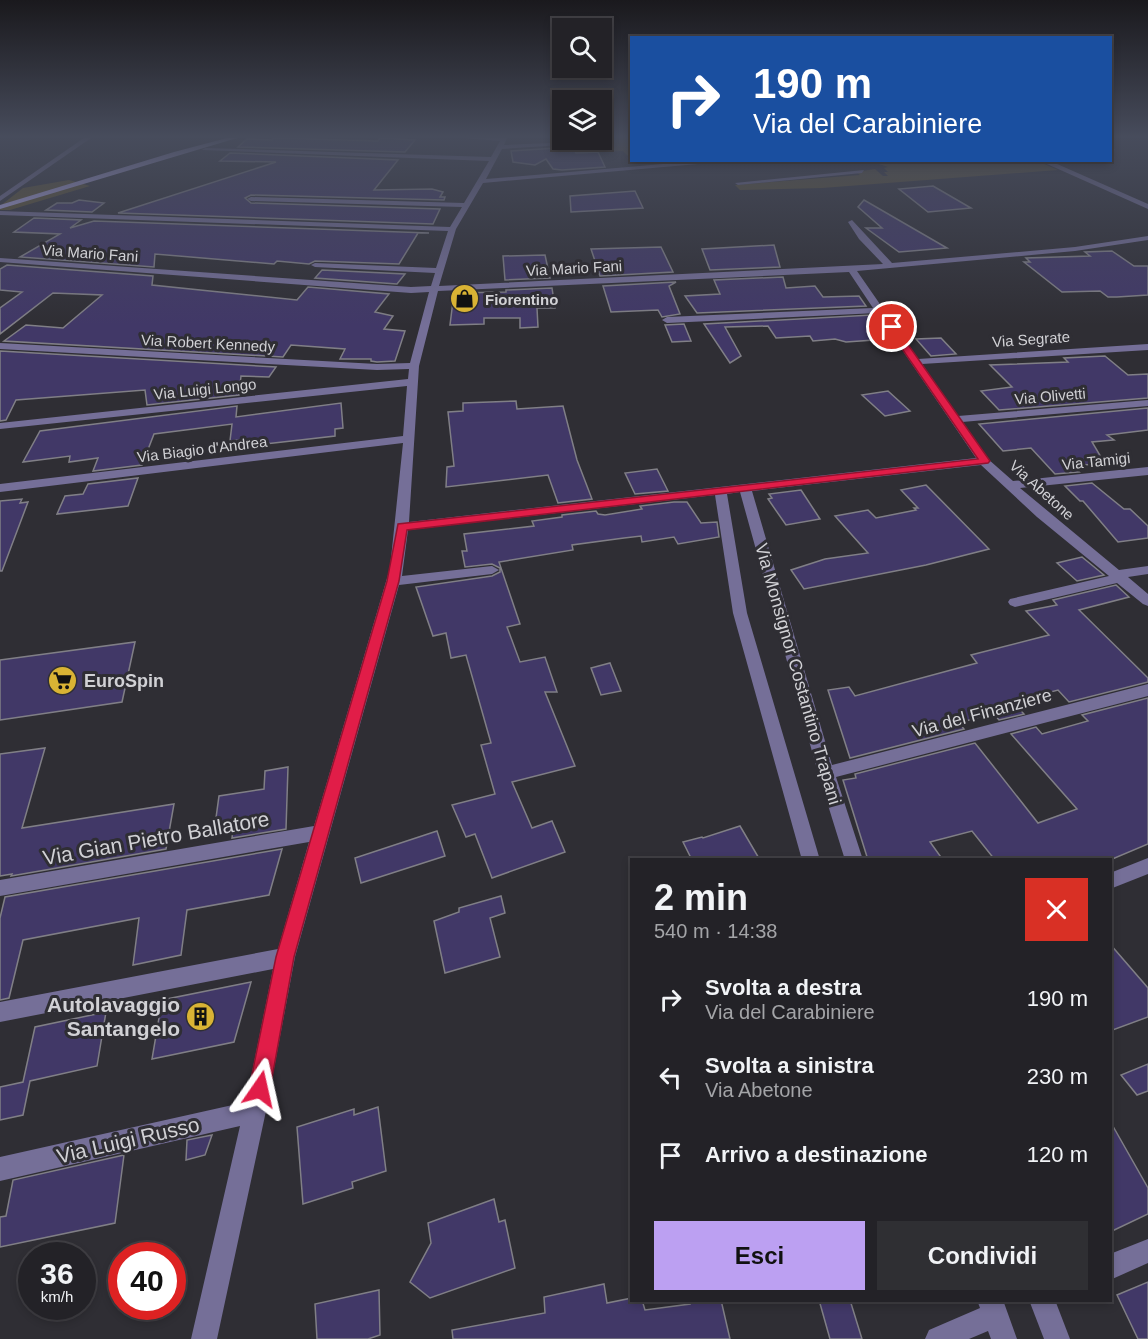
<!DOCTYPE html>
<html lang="it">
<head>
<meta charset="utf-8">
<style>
  body { margin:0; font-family:Helvetica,sans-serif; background:#2f2f33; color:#f1f3f6; height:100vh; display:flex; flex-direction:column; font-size:22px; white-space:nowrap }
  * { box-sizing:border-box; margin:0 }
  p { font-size:20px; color:#a3a4a7 }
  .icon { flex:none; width:33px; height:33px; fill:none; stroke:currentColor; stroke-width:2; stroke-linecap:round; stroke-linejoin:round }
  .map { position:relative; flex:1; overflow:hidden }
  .side { position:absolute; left:630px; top:858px; width:482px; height:444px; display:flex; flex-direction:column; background:#232227; border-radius:0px; box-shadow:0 3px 9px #0003,0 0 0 2px #403f44 }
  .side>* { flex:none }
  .banner { position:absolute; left:630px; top:36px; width:482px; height:126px; border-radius:0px; box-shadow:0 3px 9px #0003,0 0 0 2px #403f44; background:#1a4fa0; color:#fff; overflow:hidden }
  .fabs { position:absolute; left:552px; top:18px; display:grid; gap:12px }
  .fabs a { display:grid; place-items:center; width:60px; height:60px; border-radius:0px; background:#232227; box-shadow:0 3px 9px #0003,0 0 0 2px #403f44; font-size:30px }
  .speed { position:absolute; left:18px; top:1242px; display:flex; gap:12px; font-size:30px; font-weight:700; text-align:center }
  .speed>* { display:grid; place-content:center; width:78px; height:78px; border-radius:50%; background:#232227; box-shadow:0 3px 9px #0003,0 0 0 2px #403f44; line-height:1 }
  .speed small { font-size:15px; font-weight:400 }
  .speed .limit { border:9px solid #d22; background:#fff; color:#111 }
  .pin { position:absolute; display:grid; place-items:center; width:51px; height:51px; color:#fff; margin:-26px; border:3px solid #fff; border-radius:50%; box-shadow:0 2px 6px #0007 }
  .me { position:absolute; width:66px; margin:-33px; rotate:11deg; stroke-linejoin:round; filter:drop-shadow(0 0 4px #0008) }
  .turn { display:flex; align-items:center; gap:21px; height:126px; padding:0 24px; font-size:27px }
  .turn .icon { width:78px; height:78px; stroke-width:2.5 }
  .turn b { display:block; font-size:42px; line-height:51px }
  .round { display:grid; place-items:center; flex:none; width:63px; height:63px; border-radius:0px; background:#2f2f33 }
  .overview { display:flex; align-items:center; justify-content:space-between; height:102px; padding:0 24px }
  h1 { font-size:36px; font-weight:700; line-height:45px }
  .cta { display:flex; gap:12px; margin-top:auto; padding:12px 24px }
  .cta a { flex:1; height:69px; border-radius:0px; background:#bca0f2; color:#111; font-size:24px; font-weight:700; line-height:69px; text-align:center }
  .cta a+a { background:#2f2f33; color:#f1f3f6 }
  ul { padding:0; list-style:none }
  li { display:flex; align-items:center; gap:18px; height:78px; padding:0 24px }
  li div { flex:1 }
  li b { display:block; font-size:22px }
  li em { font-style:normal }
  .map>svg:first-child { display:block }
</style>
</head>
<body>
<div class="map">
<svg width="1148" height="1339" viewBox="0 0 1148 1339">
  <rect width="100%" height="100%" fill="#2f2e34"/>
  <g fill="#5e522d">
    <polygon points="631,138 632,160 623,151 576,153 573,146 577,146 578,143 570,140"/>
    <polygon points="923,161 1037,161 1058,170 822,188 740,190 735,185 860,175 856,172 875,169 883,176 888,176 884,172 888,172 884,168 888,167 879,164"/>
    <polygon points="69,180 90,186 10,210 0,210 0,206 23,188"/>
  </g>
  <g fill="#413867" stroke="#807f86" stroke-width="1.5">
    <polygon points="274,138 378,141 380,138 415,140 405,152 238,147 247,139 272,140"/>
    <polygon points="573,147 576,153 598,152 605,167 562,170 553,169 546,159 535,165 513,162 511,151"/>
    <polygon points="230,153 398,160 374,190 432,189 443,192 440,197 445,197 444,200 251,195 245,198 251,203 440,209 433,224 118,213 276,162 220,161"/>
    <polygon points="933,186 971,208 928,212 899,189"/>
    <polygon points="635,191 643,208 571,212 570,196"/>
    <polygon points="79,200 104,203 92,212 46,210 57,203 72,203"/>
    <polygon points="864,200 947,248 899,252 866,228 882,228 858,207"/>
    <polygon points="34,218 81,220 70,228 94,221 429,233 418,233 399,264 315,261 309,264 277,261 274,264 155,254 154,267 20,257 60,234 14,232"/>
    <polygon points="774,245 780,267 710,270 702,249"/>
    <polygon points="661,247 673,272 600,276 591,249"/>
    <polygon points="1112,251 1134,266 1148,266 1148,295 1117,297 1108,297 1100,291 1062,292 1024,262 1030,262 1026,258 1090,256 1085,252"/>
    <polygon points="545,255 550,278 505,280 503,256"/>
    <polygon points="7,265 153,276 152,285 297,300 308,287 389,294 375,312 393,316 384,329 405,331 395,361 377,362 371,361 371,359 340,359 345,349 291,345 283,357 4,341 26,325 63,328 102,295 53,293 0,334 0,308 22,292 0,290 0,269"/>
    <polygon points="322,270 405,274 397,284 315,278"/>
    <polygon points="783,277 786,288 815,286 823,297 859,296 866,306 697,313 685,296 720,294 714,280"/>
    <polygon points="676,282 669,286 680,314 662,317 658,310 611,312 603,286"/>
    <polygon points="552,288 555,308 537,308 538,327 520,328 520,318 484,318 484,324 450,325 454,293 506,292 506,290"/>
    <polygon points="872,315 888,339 846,342 835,339 813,341 810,336 776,338 768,326 725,327 741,356 730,363 704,324"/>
    <polygon points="684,324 691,341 672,342 665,325"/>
    <polygon points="941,338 956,354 931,356 916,339"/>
    <polygon points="0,351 276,367 269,377 241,376 239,395 147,405 145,390 16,400 6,420 0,421"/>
    <polygon points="1105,356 1128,375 1148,374 1148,398 999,410 981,391 1012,387 990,365 1068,362 1064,358"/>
    <polygon points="888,391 910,411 885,416 862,395"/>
    <polygon points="516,401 517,409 563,406 577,460 592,499 558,503 548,475 446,487 447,467 454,466 448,412 463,411 463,403"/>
    <polygon points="341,403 343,428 335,429 335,436 239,447 239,440 230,441 232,424 154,434 142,465 93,471 98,458 69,462 70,456 23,462 40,431 237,406 236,417"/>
    <polygon points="1148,408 1148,430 1107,435 1114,440 1092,442 1104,462 1093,461 1095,465 1069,464 1079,472 1055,474 1031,448 1003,451 979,424"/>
    <polygon points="657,469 668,491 635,494 625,473"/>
    <polygon points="138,478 128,506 57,514 65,496 83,494 88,484"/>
    <polygon points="1092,483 1124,509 1130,509 1148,526 1148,538 1118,542 1083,501 1080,501 1065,486"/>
    <polygon points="926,485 989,549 926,565 804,589 791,570 825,559 868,553 835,516 868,510 876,518 916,510 914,508 918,508 901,490"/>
    <polygon points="801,490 820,519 786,525 768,499 772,498 769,494"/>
    <polygon points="22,499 20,503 28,502 2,571 0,571 0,501"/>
    <polygon points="674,502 687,502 701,523 717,522 719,537 678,544 674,537 642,542 641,536 624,538 572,545 573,550 499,562 520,624 507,627 520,662 545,657 557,692 545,692 575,766 512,782 532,828 552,821 565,852 492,878 475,834 466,837 452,805 495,794 481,745 491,743 466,655 451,658 446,633 433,636 416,587 492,576 500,572 500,568 492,564 465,567 462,551 467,551 464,534 534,526 532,521 562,517 562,515 596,511 598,514 605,515 642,509 640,506"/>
    <polygon points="1082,557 1104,575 1077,581 1057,563"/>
    <polygon points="1116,585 1129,597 1079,610 1148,678 1148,682 1069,702 1058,690 1013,702 1024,714 999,720 993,713 959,723 964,729 850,758 828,690 849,687 855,696 977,663 971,655 1049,635 1026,611 1057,605 1053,600"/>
    <polygon points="135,642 122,702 0,720 0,660"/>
    <polygon points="610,663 621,691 601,695 591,668"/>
    <polygon points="1148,698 1148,844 1110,860 995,860 972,831 930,842 943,860 868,860 843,780 856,778 855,774 975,743 1038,823 1077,809 1011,734 1036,727 1042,734 1088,721 1082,715"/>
    <polygon points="45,748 22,828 174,804 166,849 11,876 12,874 0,876 0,754"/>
    <polygon points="288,767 286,829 232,838 234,822 215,825 219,796 264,789 265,771"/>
    <polygon points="740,826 760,860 692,860 683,842 702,837 703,838"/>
    <polygon points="437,831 445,856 361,883 355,858"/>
    <polygon points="282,849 269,895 187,910 181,955 133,965 139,918 23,940 9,998 0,1000 0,918 5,897"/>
    <polygon points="501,896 505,913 490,918 500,957 445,973 434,921 459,912 459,908"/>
    <polygon points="1110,944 1148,988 1148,1017 1110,1031"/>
    <polygon points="251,982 234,1042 152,1059 162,1000"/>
    <polygon points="106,1012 97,1066 30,1081 23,1115 0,1120 0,1087 23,1082 35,1027"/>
    <polygon points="1148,1064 1148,1091 1137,1095 1121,1075"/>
    <polygon points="378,1107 386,1171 352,1182 353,1188 303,1204 297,1127 354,1109 354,1115"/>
    <polygon points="1110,1121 1148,1188 1148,1214 1110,1232"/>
    <polygon points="212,1135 205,1155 186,1160 187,1140"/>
    <polygon points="124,1155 115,1223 0,1247 0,1217 6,1216 13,1180"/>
    <polygon points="494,1199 499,1222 505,1220 515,1268 430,1298 410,1282 431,1243 428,1223"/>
    <polygon points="1148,1282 1148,1339 1138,1339 1117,1295"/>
    <polygon points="604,1284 607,1303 632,1298 632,1300 642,1300 645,1310 690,1304 689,1300 721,1300 730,1339 453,1339 452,1330 545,1313 544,1297"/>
    <polygon points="379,1290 380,1335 368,1339 317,1339 315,1304"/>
    <polygon points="819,1300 850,1300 862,1339 830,1339"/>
  </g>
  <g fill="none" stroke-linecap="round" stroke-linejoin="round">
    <g fill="#756f98" fill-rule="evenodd">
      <polygon points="84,138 91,138 0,201 0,196"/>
      <path d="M465,138H507L504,145L574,142L577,144L502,149L486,179L710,160H743L483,183L456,229L439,286L883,264L859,239L848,222L852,220L892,263L1075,247L1148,236V240L1075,251L857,271L918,359L1148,344V350L922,364L958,416L1148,400V406L962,422L988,459L1013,481L1148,467V475L1020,488L1119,570L1148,566V574L1128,577L1148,594V606L1143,604L1117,583L1015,607L1010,605L1008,602L1010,599L1109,576L1037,517L981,465L752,491L832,765L1148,684V696L836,777L863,860H845L818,773L740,492L727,494L747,613L820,860H802L733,613L715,495L408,530L402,576L492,566L499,570L492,574L399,585L295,957L266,1111L217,1339H191L240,1126L0,1181V1157L246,1102L273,969L0,1022V1002L278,949L309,842L0,896V880L314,826L390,568L403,443L0,492V484L403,436L407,386L0,429V423L408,379L409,369L377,370L0,349V343L377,364L410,363L429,292L411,293L0,262V258L411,287L431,286L435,273L315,267L311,265L315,263L436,268L448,231L0,215V211L450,227L462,207L251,201L247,199L251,197L464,203L489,161L202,150L205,148L491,157L500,141ZM849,272L873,308L667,317L662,320L667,323L877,313L976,458L409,522L419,366L438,291Z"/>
      <polygon points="1110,148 1114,149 1115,150 1110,152"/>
      <polygon points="1038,160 1048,160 1148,204 1148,209"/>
      <polygon points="864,170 862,173 738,185 735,183"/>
      <polygon points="1148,858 1148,874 1110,889 1110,873"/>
      <polygon points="1148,1239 1148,1263 1110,1280 1110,1254"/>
      <polygon points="977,1300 1003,1300 1017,1339 991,1339 988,1331 969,1339 925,1339 929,1330 980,1308"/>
      <polygon points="1029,1300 1055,1300 1070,1339 1044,1339"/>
    </g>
    <polygon fill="#bbb1f4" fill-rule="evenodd" points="227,138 237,138 0,209 0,205 174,152"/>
  </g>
  <linearGradient id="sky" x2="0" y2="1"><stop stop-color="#1a191d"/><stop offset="0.42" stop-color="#474c5c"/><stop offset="1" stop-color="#474c5c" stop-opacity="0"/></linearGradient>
  <rect width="1148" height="325" fill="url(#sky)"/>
  <polygon fill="#e11d48" stroke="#92132f" stroke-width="1.5" points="889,326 895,326 990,461 988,463 407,530 399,581 294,957 270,1089 267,1096 260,1099 252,1096 249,1089 276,957 387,581 398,524 978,459 887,327"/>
  <defs>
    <symbol id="shop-disc" viewBox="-11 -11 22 22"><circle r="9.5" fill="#d9b334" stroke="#2f2e34"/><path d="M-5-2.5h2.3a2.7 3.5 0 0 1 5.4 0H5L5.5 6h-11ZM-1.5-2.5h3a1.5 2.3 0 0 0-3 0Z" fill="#111"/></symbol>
    <symbol id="supermarket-disc" viewBox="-11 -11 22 22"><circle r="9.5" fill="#d9b334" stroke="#2f2e34"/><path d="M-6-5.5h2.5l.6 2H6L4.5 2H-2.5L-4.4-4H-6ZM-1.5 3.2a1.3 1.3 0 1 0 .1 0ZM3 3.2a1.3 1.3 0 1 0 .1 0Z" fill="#111"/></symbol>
    <symbol id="building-disc" viewBox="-11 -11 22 22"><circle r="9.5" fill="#d9b334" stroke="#2f2e34"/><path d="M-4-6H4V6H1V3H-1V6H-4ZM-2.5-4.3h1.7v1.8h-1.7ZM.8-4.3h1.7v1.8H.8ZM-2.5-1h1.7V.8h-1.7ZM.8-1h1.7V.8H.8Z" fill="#111"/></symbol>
  </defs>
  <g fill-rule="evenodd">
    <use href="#shop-disc" x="448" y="282" width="33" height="33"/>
    <use href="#supermarket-disc" x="46" y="664" width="33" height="33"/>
    <use href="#building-disc" x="184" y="1000" width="33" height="33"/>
  </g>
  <g text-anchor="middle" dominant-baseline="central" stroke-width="6" stroke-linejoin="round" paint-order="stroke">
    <g font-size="15" fill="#d1d1d5" stroke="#2f2e34">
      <text transform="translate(90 253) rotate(4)">Via Mario Fani</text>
      <text transform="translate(574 268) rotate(-3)">Via Mario Fani</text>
      <text transform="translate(1031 339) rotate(-4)">Via Segrate</text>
      <text transform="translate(208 343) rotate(3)">Via Robert Kennedy</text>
      <text transform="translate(205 389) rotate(-6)">Via Luigi Longo</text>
      <text transform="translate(1050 396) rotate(-5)">Via Olivetti</text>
      <text transform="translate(202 449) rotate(-7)">Via Biagio d'Andrea</text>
      <text transform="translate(1096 461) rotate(-6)">Via Tamigi</text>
      <text transform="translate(1042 490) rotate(42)">Via Abetone</text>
    </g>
    <g font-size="15" font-weight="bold" fill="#d1d1d5" stroke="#2f2e34" text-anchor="start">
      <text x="485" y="299">Fiorentino</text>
    </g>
    <g font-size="18" fill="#d1d1d5" stroke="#2f2e34">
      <text transform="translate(798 674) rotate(74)">Via Monsignor Costantino Trapani</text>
      <text transform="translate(982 713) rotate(-15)">Via del Finanziere</text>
    </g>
    <g font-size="18" font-weight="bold" fill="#d1d1d5" stroke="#2f2e34" text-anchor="start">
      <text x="84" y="681">EuroSpin</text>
    </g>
    <g font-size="21" fill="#d1d1d5" stroke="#2f2e34">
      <text transform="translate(156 838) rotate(-10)">Via Gian Pietro Ballatore</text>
      <text transform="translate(128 1140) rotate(-13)">Via Luigi Russo</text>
    </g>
    <g font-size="21" font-weight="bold" fill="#d1d1d5" stroke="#2f2e34" text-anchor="end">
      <text x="180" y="1004">Autolavaggio<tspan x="180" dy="24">Santangelo</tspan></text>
    </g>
  </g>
</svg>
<div class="fabs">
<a><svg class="icon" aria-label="search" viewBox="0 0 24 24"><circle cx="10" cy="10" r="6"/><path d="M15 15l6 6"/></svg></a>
<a><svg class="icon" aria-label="layers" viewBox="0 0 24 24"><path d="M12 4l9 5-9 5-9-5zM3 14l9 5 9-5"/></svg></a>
</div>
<div class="speed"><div>36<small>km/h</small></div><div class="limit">40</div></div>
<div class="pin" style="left:892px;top:327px;background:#d93025"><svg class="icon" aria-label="arrive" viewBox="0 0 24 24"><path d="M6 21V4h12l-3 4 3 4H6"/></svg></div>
<svg class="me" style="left:260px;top:1089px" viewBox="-20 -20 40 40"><path d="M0-17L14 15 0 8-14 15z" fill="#e11d48" stroke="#fff" stroke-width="4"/></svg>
<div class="banner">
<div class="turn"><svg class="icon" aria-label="right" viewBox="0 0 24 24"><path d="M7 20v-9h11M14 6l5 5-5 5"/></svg><div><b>190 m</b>Via del Carabiniere</div></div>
</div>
<section class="side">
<div class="overview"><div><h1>2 min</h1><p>540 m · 14:38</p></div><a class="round" style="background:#d93025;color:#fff"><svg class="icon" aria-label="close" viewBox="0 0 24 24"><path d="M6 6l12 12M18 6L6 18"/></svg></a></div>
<ul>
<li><svg class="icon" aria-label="right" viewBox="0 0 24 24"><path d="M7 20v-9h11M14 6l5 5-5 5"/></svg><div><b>Svolta a destra</b><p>Via del Carabiniere</p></div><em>190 m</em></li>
<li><svg class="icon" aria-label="left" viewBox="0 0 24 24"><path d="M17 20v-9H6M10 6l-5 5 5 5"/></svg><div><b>Svolta a sinistra</b><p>Via Abetone</p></div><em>230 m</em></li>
<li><svg class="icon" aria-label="arrive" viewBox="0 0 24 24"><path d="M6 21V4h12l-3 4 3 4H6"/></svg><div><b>Arrivo a destinazione</b></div><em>120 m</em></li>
</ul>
<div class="cta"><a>Esci</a><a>Condividi</a></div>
</section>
</div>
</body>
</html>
